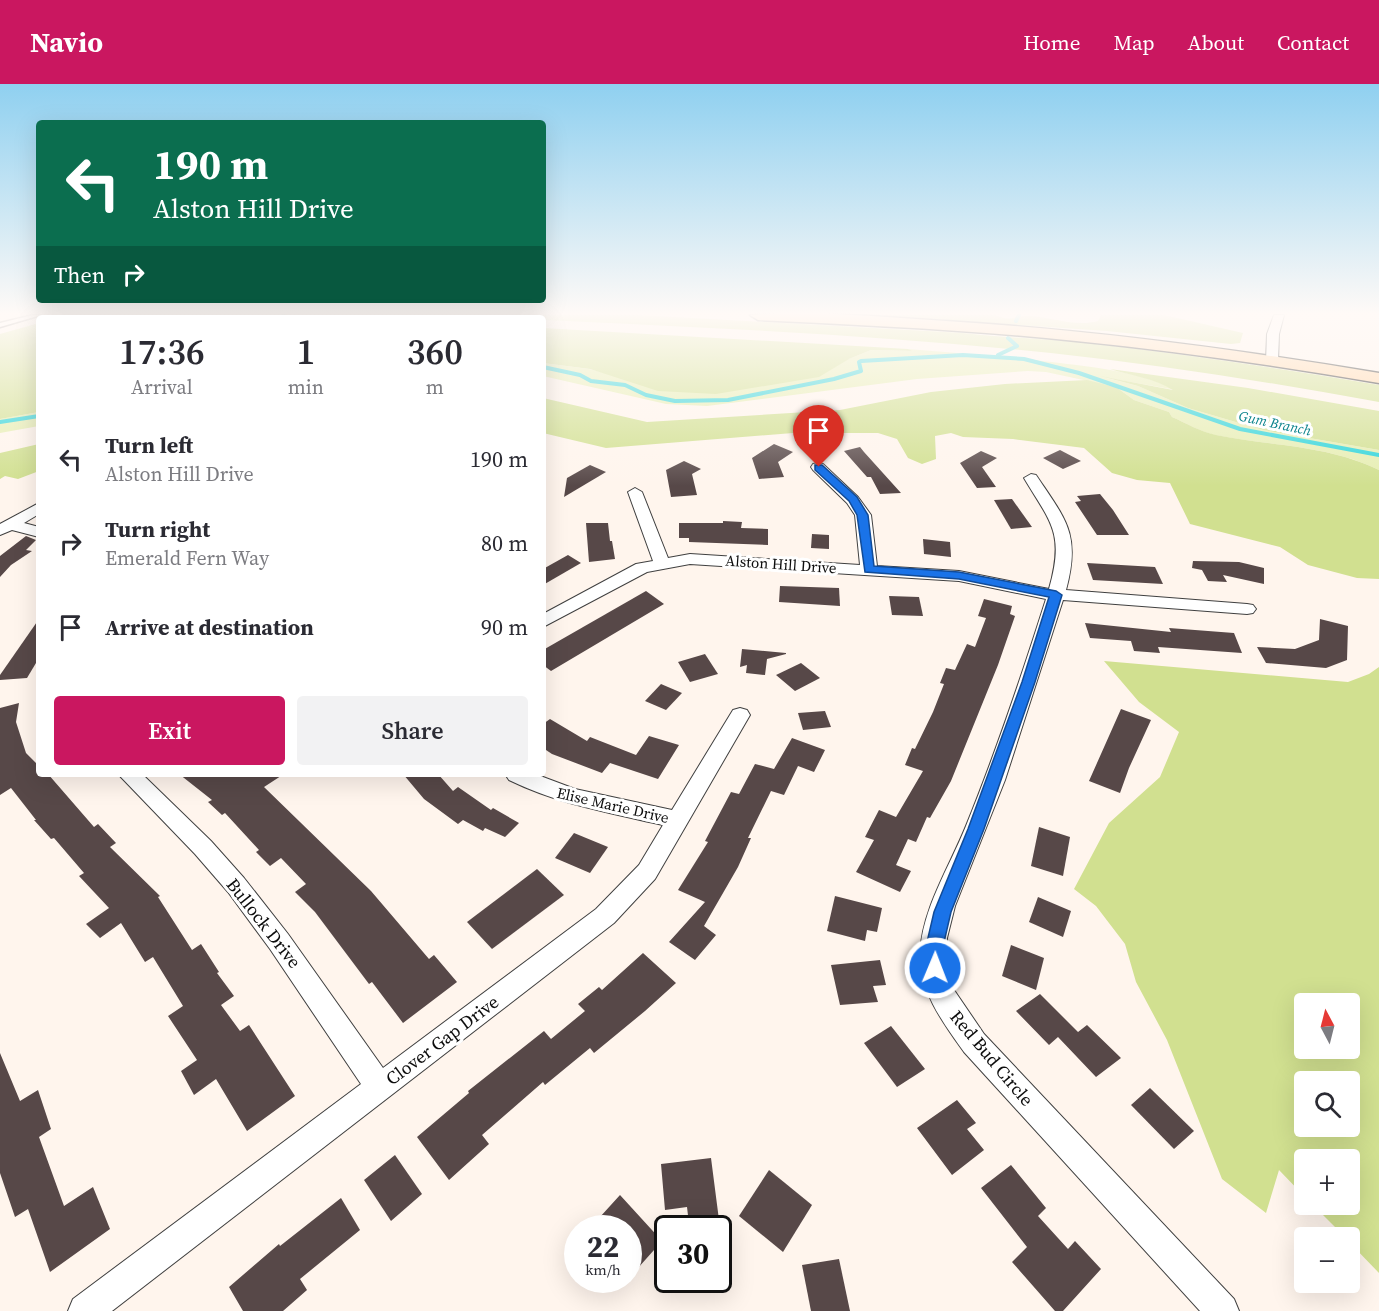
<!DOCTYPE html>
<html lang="en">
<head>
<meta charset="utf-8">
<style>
  body { margin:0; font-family:"Source Serif 4",serif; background:#f2f2f3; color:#2b2b33; height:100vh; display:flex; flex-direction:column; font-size:22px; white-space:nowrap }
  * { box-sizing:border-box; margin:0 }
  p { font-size:20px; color:#7c7c81 }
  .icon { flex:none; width:33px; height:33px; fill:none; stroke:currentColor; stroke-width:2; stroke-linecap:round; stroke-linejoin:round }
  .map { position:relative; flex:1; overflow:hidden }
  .details { position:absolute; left:36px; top:231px; width:510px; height:462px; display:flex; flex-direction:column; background:#fff; border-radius:6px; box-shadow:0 6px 24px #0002 }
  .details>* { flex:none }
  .hud { position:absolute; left:36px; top:36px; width:510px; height:183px; border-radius:6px; box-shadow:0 6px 24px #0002; background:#0b6e4f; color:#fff; overflow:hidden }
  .needle { width:39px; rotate:353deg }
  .buttons { position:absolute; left:1294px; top:909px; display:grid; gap:12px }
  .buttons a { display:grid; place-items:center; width:66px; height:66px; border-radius:6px; background:#fff; box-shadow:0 6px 24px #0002; font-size:30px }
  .speed { position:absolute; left:564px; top:1131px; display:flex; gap:12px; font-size:30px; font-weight:700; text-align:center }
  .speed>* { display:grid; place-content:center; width:78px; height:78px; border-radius:50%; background:#fff; box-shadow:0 6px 24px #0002; line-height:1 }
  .speed small { font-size:15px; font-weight:400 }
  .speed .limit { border:3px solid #111; border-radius:9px; background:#fff; color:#111 }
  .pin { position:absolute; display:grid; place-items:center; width:51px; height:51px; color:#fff; margin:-62px -26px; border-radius:50% 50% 50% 0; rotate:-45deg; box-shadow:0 0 6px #0007 }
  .pin .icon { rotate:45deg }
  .me { position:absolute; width:66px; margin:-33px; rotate:1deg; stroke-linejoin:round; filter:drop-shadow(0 0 4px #0008) }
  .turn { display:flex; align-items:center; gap:21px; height:126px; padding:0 18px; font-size:27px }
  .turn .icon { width:78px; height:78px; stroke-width:2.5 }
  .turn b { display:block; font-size:42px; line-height:51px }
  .then { display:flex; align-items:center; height:57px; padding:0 18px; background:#0003; gap:12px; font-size:22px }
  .eta { display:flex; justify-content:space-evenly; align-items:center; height:102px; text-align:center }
  .eta b { font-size:36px; font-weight:600; line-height:42px }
  .action { display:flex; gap:12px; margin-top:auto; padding:12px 18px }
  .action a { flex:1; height:69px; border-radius:6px; background:#ca1760; color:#fff; font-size:24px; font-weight:600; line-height:69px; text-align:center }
  .action a+a { background:#f2f2f3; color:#2b2b33 }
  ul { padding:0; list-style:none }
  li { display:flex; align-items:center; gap:18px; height:84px; padding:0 18px }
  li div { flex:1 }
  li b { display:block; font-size:22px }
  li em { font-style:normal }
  header { display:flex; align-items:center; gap:36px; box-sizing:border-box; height:84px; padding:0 30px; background:#ca1760; color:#fff }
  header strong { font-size:28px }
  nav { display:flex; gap:33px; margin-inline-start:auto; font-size:21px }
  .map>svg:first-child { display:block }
</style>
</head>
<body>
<header>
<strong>Navio</strong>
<nav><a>Home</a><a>Map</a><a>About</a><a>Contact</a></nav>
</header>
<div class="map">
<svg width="1379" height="1227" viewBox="0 0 1379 1227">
  <rect width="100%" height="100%" fill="#fff5ed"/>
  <g fill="#e6eeb2">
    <path d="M908,265C959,269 1009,273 1060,279C1099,284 1140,288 1176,306L1103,293L1138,302L1188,324L1263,346L1379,366V386C1328,361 1270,362 1215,351C1201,348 1186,339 1172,333L1169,328L1134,316L1116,303L1046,288L1028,287L917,295L707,322L666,320L543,292V279L589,285L621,293L849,275L871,266L911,267Z"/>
    <polygon points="39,328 39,342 0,349 0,335"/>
  </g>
  <g fill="#d1e090" fill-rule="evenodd">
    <path d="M443,231H638L963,249C1007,254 1051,255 1095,260C1190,271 1285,285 1379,301V318C1270,298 1161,281 1051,269C849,248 644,241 443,231Z"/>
    <path d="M877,231H995C1013,239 1018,230 1032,232C1054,234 1076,243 1098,237L1101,231H1164L1243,249L1240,259L1231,260L1107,247Z"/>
    <polygon points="39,239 39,328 0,335 0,250"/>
    <polygon points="543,244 908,265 912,267 871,266 849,275 819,293 716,310 658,307 590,285 543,279"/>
    <path d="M1110,285L1248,304L1379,327V366L1263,346L1188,324L1138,302L1100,292L1173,306C1154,294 1132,292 1110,285Z"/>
    <path d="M1087,296L1116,303L1134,316L1169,328L1172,333C1186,339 1201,348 1216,351C1270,362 1328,361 1379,386V495L1357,494L1308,481L1280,463L1190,440L1170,399L1137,396L1112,389L1084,364L1013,355L963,353L951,349L935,352L936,375L922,380L908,374L897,355L878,349H793L606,364L543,349V314L647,338L840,326L931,308L1005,300Z"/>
    <polygon points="39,360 39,387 18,395 5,392 0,395 0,369"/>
    <path d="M1104,577L1348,598L1369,590L1379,583V1189L1350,1159V1154L1345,1153L1313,1121L1350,1120V1076H1305V1113L1279,1086L1266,1129L1222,1095L1167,956L1136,898L1125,860L1096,822L1074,805L1109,739L1160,693L1179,648L1139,618ZM1305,920H1350V964H1305ZM1305,998H1350V1042H1305Z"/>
  </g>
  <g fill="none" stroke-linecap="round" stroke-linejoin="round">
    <g stroke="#2bd4da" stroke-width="4">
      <polyline points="281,234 284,231"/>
      <polyline points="1016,237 1019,231"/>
      <polyline points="998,271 1017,262 1008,254"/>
      <polyline points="543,283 580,291 591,297 625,301 646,311 675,317 728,316 834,295 861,287 859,278 861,277 963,271 1024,275 1079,289 1240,345 1379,371"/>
      <polyline points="0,338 39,332"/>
    </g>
  </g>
  <g fill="#574848">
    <polygon points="774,360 793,368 778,378 784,393 759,395 752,374"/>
    <polygon points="860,363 864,368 901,409 880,410 871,393 867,393 844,367"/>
    <polygon points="1060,366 1081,377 1063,385 1043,374"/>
    <polygon points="981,367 997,374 982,383 996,403 977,404 960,379"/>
    <polygon points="684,377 701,385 692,390 697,411 671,413 666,386"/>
    <polygon points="590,381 606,388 564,413 567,394"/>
    <polygon points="1100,410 1113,426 1129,451 1097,451 1075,418 1081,417 1077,412"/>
    <polygon points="1012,415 1032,443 1011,445 994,416"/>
    <polygon points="723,437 742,438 741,444 768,445 768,461 689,458 689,454 679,454 679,439 723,439"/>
    <polygon points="586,439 608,439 610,457 612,457 615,475 589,478"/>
    <polygon points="812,450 829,451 829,465 811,464"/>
    <polygon points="26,452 36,456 26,466 32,467 11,481 0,493 0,472"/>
    <polygon points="923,455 950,458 951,473 924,470"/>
    <polygon points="568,471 581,479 543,501 543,485"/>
    <polygon points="1193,477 1239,478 1264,484 1264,500 1223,491 1227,498 1208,497 1202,486 1192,484"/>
    <polygon points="1087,479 1155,483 1163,500 1093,496"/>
    <polygon points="780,502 839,504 840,522 779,518"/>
    <polygon points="646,507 664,520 551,587 543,581 543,566"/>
    <polygon points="889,512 919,513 923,532 892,531"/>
    <polygon points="984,515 1012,522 1010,530 1015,532 998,581 951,697 930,734 927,733 916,758 908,755 896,781 911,787 900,808 856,788 874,756 865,753 879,726 896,733 923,687 905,681 912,664 915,665 933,628 944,600 940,599 946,584 955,586 967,560 975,563 986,534 978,532"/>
    <polygon points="39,535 39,574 27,594 0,596 0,591"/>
    <polygon points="1320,535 1348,542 1347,576 1326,584 1266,579 1257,563 1295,565 1319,556"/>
    <polygon points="1085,539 1171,548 1169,544 1234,549 1242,569 1158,563 1160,569 1134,567 1131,557 1090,554"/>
    <polygon points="742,565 786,569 786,570 767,575 765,591 746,589 747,581 740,583"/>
    <polygon points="705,570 718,590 690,598 678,578"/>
    <polygon points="801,579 820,594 795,607 776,591"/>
    <polygon points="661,600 682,609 666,626 645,617"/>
    <polygon points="19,619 16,638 26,669 39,682 39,690 48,690 94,743 98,740 116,759 110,763 160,812 158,813 192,866 201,860 219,888 217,889 234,912 221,921 240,947 249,941 295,1012 247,1047 216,995 194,1011 181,987 197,976 168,932 183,922 153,873 145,878 121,839 100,854 86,840 109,824 79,792 84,789 54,754 51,755 34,736 36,736 11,704 0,711 0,624"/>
    <polygon points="1121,625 1151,636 1129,684 1120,709 1089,697"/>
    <polygon points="825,627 831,643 803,646 798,629"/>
    <polygon points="550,635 587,657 590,653 636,671 649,652 679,661 658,695 610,679 602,689 552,670 543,664 543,640"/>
    <polygon points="792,654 825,666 814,688 798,682 784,711 771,707 748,754 751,754 738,783 704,842 716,851 695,876 669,858 705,818 678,806 708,758 705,757 731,708 739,710 755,680 774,685"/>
    <polygon points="179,690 284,690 264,703 371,807 429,875 434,871 457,898 403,939 372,898 369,900 315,828 295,808 306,800 281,774 270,782 256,768 259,766 225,729 222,731 208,718 212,716"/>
    <polygon points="403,690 438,690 453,707 458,703 491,726 493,724 519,739 505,753 485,744 483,747 463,736 458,740 424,715"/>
    <polygon points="1039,743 1070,753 1063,792 1031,782"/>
    <polygon points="574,749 608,763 590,789 555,774"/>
    <polygon points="537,785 564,811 492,865 467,838"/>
    <polygon points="835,812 882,824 877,848 867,846 865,857 827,847"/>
    <polygon points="1038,813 1071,827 1063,853 1029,838"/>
    <polygon points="1011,861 1044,874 1036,906 1002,892"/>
    <polygon points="643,869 676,899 645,927 594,969 590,964 545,1001 543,998 482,1051 489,1060 449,1096 417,1053 469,1009 468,1007 544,947 551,955 585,927 578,920 599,903 602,906"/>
    <polygon points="880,876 886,901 873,902 878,918 840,921 831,881"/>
    <polygon points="1040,910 1078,948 1087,941 1121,974 1096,993 1058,953 1049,961 1016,927"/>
    <polygon points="891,942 925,985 897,1003 864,959"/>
    <polygon points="0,969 20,1017 38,1006 51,1045 39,1053 64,1122 93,1103 110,1145 50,1188 28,1125 15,1133 0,1089"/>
    <polygon points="1150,1004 1194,1047 1174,1065 1131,1021"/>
    <polygon points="957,1016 976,1039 967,1045 984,1066 952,1091 917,1044"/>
    <polygon points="395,1071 422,1110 391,1137 364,1096"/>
    <polygon points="711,1074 719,1136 689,1140 687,1123 665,1126 661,1080"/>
    <polygon points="1011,1081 1046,1124 1038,1132 1068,1165 1075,1157 1101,1185 1063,1227 1055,1227 1012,1178 1027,1163 981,1104"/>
    <polygon points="769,1086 812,1121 783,1168 739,1132"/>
    <polygon points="620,1111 662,1157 638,1184 628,1174 628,1144 590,1144"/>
    <polygon points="341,1114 360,1146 300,1195 307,1206 283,1227 243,1227 229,1203 279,1160 280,1162"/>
    <polygon points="839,1175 850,1227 811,1227 802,1181"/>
  </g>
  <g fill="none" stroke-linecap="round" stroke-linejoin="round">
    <defs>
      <polygon id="service" points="33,231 41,231 0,243 0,239"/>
      <g id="minor">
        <polygon points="1274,231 1284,231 1279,250 1278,277 1272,281 1266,277 1267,250"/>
        <path d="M818,379L823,380L858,413L871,431L877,482L959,487L1049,505C1065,449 1051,439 1024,394L1031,390L1036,391C1066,436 1081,450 1066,506L1247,520L1253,521L1256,525L1253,529L1247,530L1063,516L1005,696L955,822L947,854L946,883L952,903L984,950L1234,1215L1239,1227H1200L964,968C944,940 919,907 920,870C922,825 949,784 966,742C996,668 1022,591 1046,515L959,497L690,480L647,488L543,543V530L636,480L653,477L628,408L635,404L642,408L668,474L690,470L860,481L855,431L847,419L813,386L811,383L813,380Z"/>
        <polygon points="39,419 39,430 24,439 39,443 39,453 12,446 0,451 0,440"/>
        <path d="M740,624L747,626L750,631L655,795L614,839L112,1227H68L73,1215L361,1000L270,865L228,808L195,770L118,690H142L211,757L244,794L288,850L383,984L596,825L639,781L663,741C610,729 558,720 509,696L505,690H535L575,705L672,726L733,626Z"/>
      </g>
      <path id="secondary" d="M750,231C815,226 881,233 946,237C1091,246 1235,265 1379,289V299C1279,282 1178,267 1076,257C971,246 864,241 758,236Z"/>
    </defs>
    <use href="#service" stroke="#404040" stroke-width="3"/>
    <use href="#minor" stroke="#404040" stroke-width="2"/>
    <use href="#secondary" stroke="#2f2f2f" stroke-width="3"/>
    <use href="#service" fill="#fff" fill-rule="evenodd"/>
    <use href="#minor" fill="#fff" fill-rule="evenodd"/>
    <use href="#secondary" fill="#ffd6a8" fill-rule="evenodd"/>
  </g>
  <linearGradient id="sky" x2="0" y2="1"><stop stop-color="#8fd0f0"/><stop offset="0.57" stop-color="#fffaf7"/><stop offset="1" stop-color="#fffaf7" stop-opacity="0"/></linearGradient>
  <rect width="1379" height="402" fill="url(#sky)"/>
  <polygon fill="#1a73e8" stroke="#114b97" stroke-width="1.5" points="815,381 822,381 857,413 868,431 874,482 959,488 1056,507 1062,511 1035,598 984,745 951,828 941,871 944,884 941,889 935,892 928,889 924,871 934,828 968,745 1022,598 1049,513 959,495 865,488 857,431 849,417 815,386"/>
  <g text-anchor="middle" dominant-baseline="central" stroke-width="6" stroke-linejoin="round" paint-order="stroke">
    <g font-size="14" font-style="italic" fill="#0b838c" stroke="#fff">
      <text transform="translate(1275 339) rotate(12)">Gum Branch</text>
    </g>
    <g font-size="15" fill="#0d0d0d" stroke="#fff">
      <text transform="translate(781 480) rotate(4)">Alston Hill Drive</text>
      <text transform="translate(613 721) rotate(13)">Elise Marie Drive</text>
    </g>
    <g font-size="18" fill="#0d0d0d" stroke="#fff">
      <text transform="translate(264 839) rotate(52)">Bullock Drive</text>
      <text transform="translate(442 956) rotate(-37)">Clover Gap Drive</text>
      <text transform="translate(992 974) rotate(50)">Red Bud Circle</text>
    </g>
  </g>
</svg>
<div class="buttons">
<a><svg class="needle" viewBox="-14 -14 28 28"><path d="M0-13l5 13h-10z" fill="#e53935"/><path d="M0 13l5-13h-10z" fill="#7c7c81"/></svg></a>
<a><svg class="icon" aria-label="search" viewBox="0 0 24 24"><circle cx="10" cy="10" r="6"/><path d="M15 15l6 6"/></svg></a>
<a>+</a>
<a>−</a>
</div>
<div class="speed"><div>22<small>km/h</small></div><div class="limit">30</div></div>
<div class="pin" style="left:819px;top:383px;background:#d93025"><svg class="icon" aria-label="arrive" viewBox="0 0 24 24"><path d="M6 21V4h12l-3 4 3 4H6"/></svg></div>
<svg class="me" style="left:935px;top:884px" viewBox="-20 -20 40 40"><circle r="17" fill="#1a73e8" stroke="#fff" stroke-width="3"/><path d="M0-11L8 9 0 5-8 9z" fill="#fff"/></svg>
<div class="hud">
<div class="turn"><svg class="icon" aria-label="left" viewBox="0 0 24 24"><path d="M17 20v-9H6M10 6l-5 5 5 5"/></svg><div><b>190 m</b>Alston Hill Drive</div></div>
<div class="then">Then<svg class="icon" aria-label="right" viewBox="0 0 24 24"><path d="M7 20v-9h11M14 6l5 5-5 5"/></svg></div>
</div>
<section class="details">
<div class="eta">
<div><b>17:36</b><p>Arrival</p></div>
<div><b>1</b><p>min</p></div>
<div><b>360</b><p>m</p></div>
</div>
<ul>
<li><svg class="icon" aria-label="left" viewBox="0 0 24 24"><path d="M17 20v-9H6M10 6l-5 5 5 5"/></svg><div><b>Turn left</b><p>Alston Hill Drive</p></div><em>190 m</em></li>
<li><svg class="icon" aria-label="right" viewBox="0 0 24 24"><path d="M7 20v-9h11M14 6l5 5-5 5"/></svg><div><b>Turn right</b><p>Emerald Fern Way</p></div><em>80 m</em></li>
<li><svg class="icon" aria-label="arrive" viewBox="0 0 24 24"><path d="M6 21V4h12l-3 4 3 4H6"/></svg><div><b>Arrive at destination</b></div><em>90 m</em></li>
</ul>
<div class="action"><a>Exit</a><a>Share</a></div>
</section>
</div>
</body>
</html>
